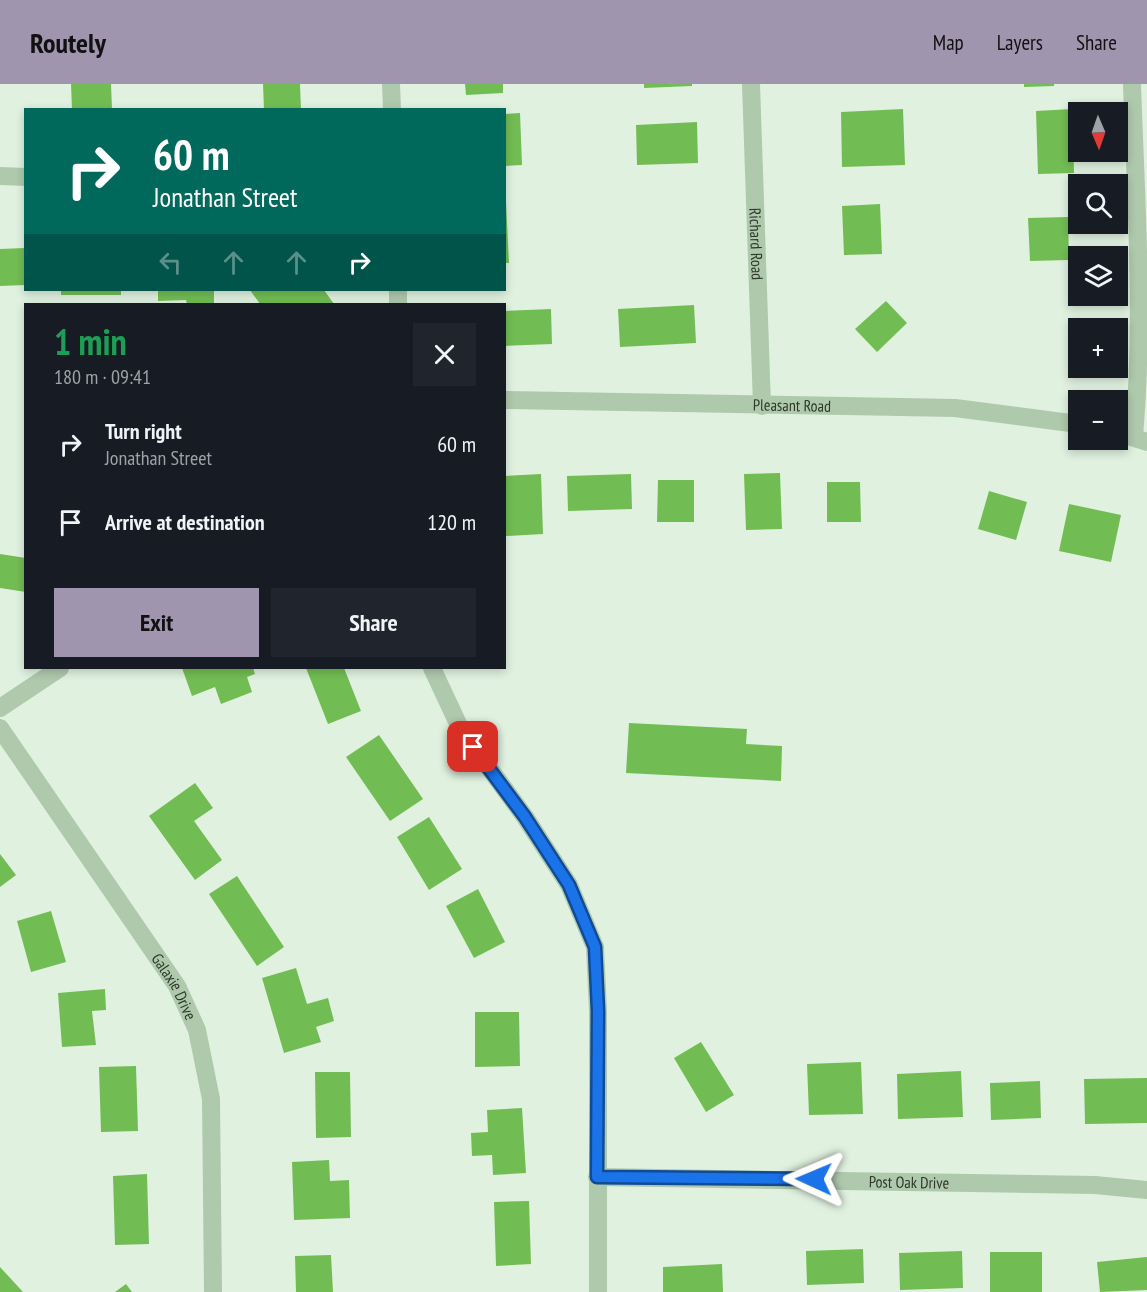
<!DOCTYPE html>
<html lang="en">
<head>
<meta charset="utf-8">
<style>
  body { margin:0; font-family:"PT Sans Narrow",sans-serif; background:#20242c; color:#f1f3f6; height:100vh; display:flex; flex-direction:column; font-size:22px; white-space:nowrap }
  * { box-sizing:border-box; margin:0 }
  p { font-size:20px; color:#9ea1a6 }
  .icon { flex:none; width:33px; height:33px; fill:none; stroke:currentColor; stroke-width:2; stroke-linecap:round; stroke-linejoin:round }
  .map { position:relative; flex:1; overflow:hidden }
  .panel { position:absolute; left:24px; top:219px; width:482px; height:366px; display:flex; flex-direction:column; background:#171b24; border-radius:0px; box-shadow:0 3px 9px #0003 }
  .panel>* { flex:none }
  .hud { position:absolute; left:24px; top:24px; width:482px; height:183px; border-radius:0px; box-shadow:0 3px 9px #0003; background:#00695c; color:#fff; overflow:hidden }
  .needle { width:39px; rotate:178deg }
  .controls { position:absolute; left:1068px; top:18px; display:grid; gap:12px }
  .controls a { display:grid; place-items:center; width:60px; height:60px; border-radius:0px; background:#171b24; box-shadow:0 3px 9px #0003; font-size:30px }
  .pin { position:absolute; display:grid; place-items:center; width:51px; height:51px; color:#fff; margin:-26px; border-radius:12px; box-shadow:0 3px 9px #0006 }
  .me { position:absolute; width:66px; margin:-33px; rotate:271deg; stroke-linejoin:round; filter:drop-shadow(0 0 4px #0008) }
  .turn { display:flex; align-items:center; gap:21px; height:126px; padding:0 30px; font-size:27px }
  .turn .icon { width:78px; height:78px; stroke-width:2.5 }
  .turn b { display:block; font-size:42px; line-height:51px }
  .lanes { display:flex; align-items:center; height:57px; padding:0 30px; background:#0003; justify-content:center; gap:30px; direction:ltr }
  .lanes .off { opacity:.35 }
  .round { display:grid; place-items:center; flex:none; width:63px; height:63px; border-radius:0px; background:#20242c }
  .headline { display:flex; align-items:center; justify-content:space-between; height:102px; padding:0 30px }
  h1 { font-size:36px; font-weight:700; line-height:45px; color:#1e9e55 }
  .action { display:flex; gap:12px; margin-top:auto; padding:12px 30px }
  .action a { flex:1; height:69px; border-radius:0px; background:#a095ae; color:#111; font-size:24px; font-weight:700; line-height:69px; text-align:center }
  .action a+a { background:#20242c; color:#f1f3f6 }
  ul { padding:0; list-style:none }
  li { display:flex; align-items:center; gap:18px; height:78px; padding:0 30px }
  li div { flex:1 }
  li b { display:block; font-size:22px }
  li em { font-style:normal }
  header { display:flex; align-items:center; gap:36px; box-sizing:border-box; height:84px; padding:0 30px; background:#a095ae; color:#111 }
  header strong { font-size:28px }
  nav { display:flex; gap:33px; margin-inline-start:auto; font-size:21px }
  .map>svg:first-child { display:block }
</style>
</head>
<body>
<header>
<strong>Routely</strong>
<nav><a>Map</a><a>Layers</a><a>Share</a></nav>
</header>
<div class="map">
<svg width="1147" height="1208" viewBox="0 0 1147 1208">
  <rect width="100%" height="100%" fill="#e0f1e0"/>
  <g fill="#72bd53">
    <polygon points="71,0 111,0 112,25 72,26"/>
    <polygon points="263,0 300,0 301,26 264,26"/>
    <polygon points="465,0 503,0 503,9 466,11"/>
    <polygon points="644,0 692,0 692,2 644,4"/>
    <polygon points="1024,0 1054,0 1054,2 1024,3"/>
    <polygon points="903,25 905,81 842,83 841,28"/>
    <polygon points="1072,25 1074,89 1038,90 1036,27"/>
    <polygon points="520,29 522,81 504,82 504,30"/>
    <polygon points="697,38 698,79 637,81 636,41"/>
    <polygon points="506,118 509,179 504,179 504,119"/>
    <polygon points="880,120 882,170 844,171 842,122"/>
    <polygon points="1068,133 1069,176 1030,177 1028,134"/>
    <polygon points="25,164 26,201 0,202 0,165"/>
    <rect x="61" y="206" width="60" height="5"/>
    <polygon points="158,206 214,206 214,220 187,220 186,216 158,217"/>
    <polygon points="250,206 324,206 334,220 260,220"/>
    <polygon points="886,217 907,239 877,268 855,245"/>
    <polygon points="694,221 696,259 620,263 618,225"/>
    <polygon points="551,225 552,260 504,262 504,227"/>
    <polygon points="780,389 782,445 746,446 744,390"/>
    <polygon points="541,390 543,450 506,452 504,392"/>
    <polygon points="631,390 632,425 568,427 567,392"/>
    <polygon points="658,396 694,396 694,438 657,438"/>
    <polygon points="827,398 860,398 861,438 827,438"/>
    <polygon points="989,407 1027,418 1016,456 978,445"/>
    <polygon points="1069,420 1121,431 1111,478 1059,467"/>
    <polygon points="0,470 26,474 26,508 0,504"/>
    <polygon points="182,584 253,584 255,590 247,593 252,608 221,620 215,603 192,612"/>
    <polygon points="306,584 344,584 361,627 328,640"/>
    <polygon points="629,639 747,645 746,660 782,662 781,697 626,689"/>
    <polygon points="379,651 423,715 390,737 346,673"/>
    <polygon points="195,699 213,724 194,737 222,776 195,796 149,732"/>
    <polygon points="429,733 462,785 429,806 397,753"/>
    <polygon points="0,770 16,791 0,803"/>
    <polygon points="237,792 284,863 257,882 209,810"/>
    <polygon points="478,805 505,858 474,874 446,822"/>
    <polygon points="51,827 66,878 31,888 17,837"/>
    <polygon points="296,884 307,920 328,914 334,937 316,943 321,958 284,969 262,894"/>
    <polygon points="105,905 106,926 92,927 96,961 62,963 58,909"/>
    <polygon points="475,928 519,928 520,982 475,983"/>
    <polygon points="701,958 734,1011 706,1028 674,974"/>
    <polygon points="861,978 863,1030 809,1031 807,980"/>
    <polygon points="136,982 138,1047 101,1048 99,983"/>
    <polygon points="961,987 963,1033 898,1035 897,990"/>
    <polygon points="315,988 350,988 351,1053 316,1054"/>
    <polygon points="1147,994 1147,1039 1085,1040 1084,995"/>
    <polygon points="1040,997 1041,1034 991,1036 990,999"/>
    <polygon points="522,1024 526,1089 493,1091 492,1071 472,1072 471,1049 488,1048 487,1026"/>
    <polygon points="329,1076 330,1097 349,1096 350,1134 294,1136 292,1078"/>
    <polygon points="147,1090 149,1160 115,1161 113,1092"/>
    <polygon points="529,1117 531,1180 496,1182 494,1118"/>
    <polygon points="863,1165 864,1199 807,1201 806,1167"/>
    <polygon points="962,1167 963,1204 900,1206 899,1169"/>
    <rect x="990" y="1168" width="52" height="40"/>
    <polygon points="331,1171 333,1208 296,1208 295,1172"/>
    <polygon points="1147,1173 1147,1206 1100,1208 1097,1178"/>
    <polygon points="722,1180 723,1208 663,1208 663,1183"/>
    <polygon points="0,1183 23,1208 0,1208"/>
    <polygon points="126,1200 132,1208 115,1208"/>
  </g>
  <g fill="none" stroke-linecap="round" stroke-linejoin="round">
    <g stroke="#afc9ad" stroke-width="18">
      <polyline points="391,0 392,26"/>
      <path id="s1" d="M751,0L762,322"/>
      <path d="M1132,0C1136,117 1144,235 1134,352"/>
      <polyline points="0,92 26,93"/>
      <polyline points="398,206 398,220"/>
      <path id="s2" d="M504,316L955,324L1078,340"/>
      <polyline points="1118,349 1147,358"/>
      <polyline points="432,584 460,644 525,733 569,801 595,863 598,927 598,1208"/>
      <polyline points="0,624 60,584"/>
      <path id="s3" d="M0,644L177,902L197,946L211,1015L213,1208"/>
      <path id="s4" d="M597,1093L1095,1101L1147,1106"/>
    </g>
  </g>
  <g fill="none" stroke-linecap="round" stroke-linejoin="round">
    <defs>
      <polyline id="route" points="473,663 525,733 569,801 595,863 598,927 597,1093 814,1095"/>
    </defs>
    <use href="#route" stroke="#114b97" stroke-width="15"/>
    <use href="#route" stroke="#1a73e8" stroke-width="10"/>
  </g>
  <g text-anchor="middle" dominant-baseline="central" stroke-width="6" stroke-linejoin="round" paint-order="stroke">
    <g font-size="16" fill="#2e382b" stroke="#ecf9ed">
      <text stroke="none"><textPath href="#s1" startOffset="160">Richard Road</textPath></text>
      <text stroke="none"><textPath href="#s2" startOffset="288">Pleasant Road</textPath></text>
      <text stroke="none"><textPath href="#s3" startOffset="312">Galaxie Drive</textPath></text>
      <text stroke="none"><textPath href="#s4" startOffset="312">Post Oak Drive</textPath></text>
    </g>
  </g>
</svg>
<div class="controls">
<a><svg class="needle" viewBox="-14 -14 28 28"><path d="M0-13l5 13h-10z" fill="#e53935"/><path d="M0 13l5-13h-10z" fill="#9ea1a6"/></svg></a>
<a><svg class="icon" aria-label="search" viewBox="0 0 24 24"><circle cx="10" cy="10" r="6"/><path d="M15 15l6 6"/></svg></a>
<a><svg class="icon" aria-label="layers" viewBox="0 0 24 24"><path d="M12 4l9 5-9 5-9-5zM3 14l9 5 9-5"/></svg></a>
<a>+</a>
<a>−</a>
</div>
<div class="pin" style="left:473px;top:663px;background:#d93025"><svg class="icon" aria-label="arrive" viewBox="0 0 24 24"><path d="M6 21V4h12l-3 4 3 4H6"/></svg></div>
<svg class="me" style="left:814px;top:1095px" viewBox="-20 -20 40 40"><path d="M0-17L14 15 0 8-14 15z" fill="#1a73e8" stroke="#fff" stroke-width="4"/></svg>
<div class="hud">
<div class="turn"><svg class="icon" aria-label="right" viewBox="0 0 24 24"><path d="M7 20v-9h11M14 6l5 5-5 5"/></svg><div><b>60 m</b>Jonathan Street</div></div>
<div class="lanes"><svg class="icon off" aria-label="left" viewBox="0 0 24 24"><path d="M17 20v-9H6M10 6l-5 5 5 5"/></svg><svg class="icon off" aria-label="ahead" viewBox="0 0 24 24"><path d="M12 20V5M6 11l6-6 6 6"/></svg><svg class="icon off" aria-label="ahead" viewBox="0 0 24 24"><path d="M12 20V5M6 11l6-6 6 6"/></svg><svg class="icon" aria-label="right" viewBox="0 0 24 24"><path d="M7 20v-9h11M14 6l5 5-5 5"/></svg></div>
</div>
<section class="panel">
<div class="headline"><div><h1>1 min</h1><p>180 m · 09:41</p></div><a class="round"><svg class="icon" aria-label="close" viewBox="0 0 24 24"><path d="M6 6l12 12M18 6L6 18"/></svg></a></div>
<ul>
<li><svg class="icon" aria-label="right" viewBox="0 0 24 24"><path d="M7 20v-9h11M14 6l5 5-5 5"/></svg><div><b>Turn right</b><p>Jonathan Street</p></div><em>60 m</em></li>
<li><svg class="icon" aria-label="arrive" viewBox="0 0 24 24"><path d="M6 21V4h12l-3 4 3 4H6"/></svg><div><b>Arrive at destination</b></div><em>120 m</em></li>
</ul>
<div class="action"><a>Exit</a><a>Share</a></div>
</section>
</div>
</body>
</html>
